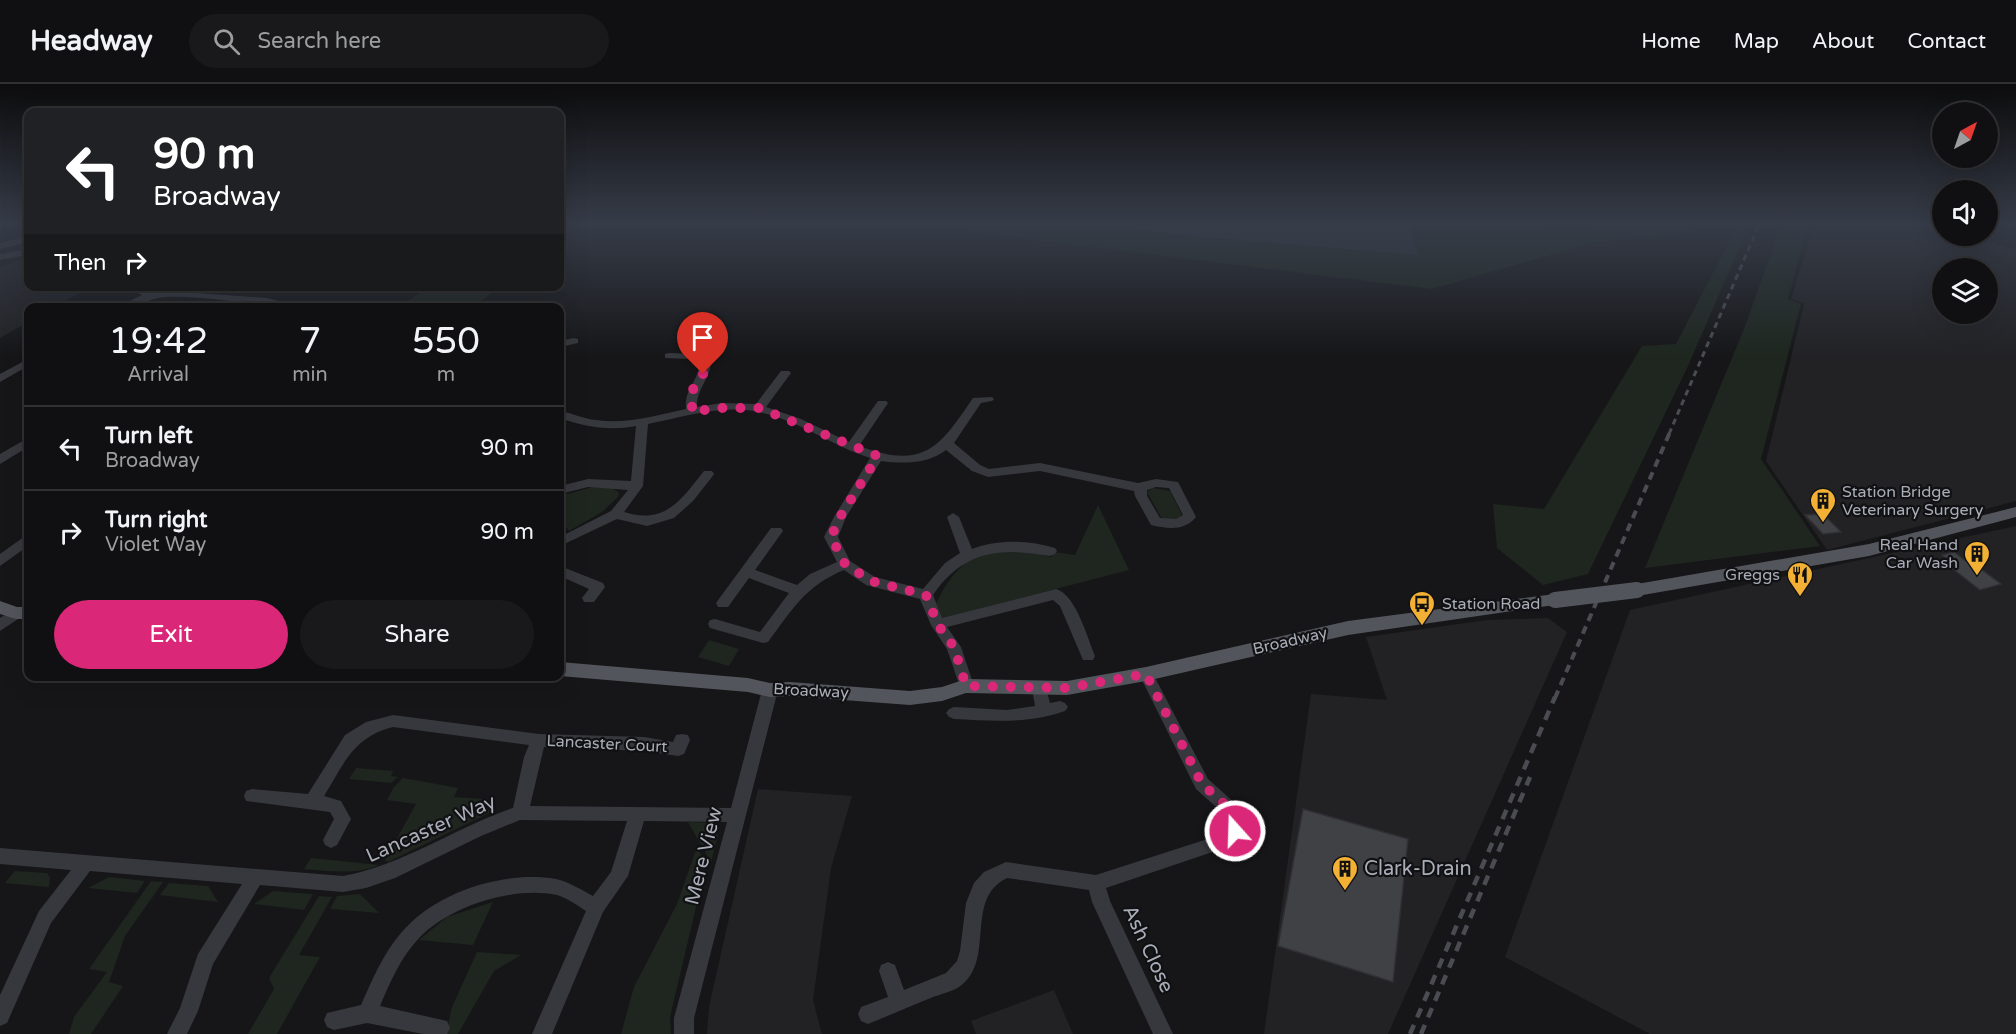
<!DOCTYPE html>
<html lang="en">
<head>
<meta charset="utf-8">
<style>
  body { margin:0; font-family:"Varela Round",sans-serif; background:#19191b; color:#f1f3f6; height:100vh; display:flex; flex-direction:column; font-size:22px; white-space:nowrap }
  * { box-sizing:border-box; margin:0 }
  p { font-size:20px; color:#9c9d9f }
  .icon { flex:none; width:33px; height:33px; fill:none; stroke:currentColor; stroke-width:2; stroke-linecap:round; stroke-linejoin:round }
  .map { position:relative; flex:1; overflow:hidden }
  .side { position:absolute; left:24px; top:219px; width:540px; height:378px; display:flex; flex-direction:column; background:#101012; border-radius:12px; box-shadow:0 6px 24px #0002,0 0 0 2px #303032 }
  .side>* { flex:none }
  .guide { position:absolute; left:24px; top:24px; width:540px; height:183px; border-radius:12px; box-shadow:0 6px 24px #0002,0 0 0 2px #303032; background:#202124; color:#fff; overflow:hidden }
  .needle { width:39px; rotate:40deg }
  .buttons { position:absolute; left:1932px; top:18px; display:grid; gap:12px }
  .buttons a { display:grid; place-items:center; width:66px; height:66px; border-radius:50%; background:#101012; box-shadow:0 6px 24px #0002,0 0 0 2px #303032; font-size:30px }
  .pin { position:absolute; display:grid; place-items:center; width:51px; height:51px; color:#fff; margin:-62px -26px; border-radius:50% 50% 50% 0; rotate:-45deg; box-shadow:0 0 6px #0007 }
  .pin .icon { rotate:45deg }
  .me { position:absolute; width:66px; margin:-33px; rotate:340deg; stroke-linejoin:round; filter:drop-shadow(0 0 4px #0008) }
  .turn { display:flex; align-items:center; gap:21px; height:126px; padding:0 30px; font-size:27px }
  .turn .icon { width:78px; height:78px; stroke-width:2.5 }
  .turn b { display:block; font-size:42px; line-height:51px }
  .then { display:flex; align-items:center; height:57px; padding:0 30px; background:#0003; gap:12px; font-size:22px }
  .eta { display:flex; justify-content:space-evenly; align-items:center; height:102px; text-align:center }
  .eta b { font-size:36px; font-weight:600; line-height:42px }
  .action { display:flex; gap:12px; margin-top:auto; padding:12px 30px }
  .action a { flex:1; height:69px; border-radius:36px; background:#db2777; color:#fff; font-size:24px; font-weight:600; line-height:69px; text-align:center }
  .action a+a { background:#19191b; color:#f1f3f6 }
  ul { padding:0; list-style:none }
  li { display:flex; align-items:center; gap:18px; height:84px; padding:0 30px; border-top:2px solid #303032 }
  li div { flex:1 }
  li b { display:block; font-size:22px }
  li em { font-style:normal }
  header { display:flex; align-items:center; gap:36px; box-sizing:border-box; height:84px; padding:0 30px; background:#101012; border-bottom:2px solid #303032 }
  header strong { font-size:28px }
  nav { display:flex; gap:33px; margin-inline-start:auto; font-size:21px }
  .search { width:420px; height:54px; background:#19191b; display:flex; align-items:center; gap:15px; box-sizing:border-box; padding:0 21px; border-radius:33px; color:#9c9d9f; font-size:22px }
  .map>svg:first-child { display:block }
</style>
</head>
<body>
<header>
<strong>Headway</strong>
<div class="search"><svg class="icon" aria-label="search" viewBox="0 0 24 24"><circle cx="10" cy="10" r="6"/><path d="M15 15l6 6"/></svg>Search here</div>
<nav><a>Home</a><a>Map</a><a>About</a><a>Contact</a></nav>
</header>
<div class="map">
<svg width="2016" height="950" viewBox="0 0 2016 950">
  <rect width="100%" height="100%" fill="#161618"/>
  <g fill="#222225" fill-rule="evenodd">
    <path d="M1814,141H1933L1942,144V152H1969L2016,166V417L1827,466L1766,377L1804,220L1791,215ZM1942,184H1988V230H1942Z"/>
    <polygon points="28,173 28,202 91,203 54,223 28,224 28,238 0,254 0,183"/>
    <polygon points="2016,442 2016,950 1650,950 1505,873 1630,526"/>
    <polygon points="1548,534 1567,548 1388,950 1264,950 1311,610 1387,616 1366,553 1487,536"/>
    <polygon points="758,705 852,712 831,784 813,916 822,950 707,950 709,923"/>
    <polygon points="1054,906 1073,950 976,950 971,937"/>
  </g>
  <g fill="#1e261f">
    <polygon points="914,141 1535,141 1552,146 1602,141 1714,141 1686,149 1595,158 1432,205"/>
    <polygon points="1738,141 1749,141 1688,282 1588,490 1543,501 1497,464 1493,420 1544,425 1642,262 1676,260"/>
    <polygon points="1781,141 1808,141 1788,215 1801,220 1761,375 1820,462 1645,484 1744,245"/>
    <polygon points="430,202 468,203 494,207 473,223 399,223"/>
    <polygon points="593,403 612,404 619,409 618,413 602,428 569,447 560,435 560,412"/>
    <polygon points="1153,404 1170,407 1182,431 1178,435 1162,435 1147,408"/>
    <path d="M1098,421L1129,486L940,535L936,520C961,465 995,458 1051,473L1054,468L1075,471Z"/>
    <polygon points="709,556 739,565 729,582 698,573"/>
    <polygon points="356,684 393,687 391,692 398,693 391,699 349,695"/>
    <polygon points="403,694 458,704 454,713 495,716 489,729 388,778 385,776 416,720 387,716 394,703"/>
    <polygon points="688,738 709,739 718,751 711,778"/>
    <polygon points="697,763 706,781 670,933 671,950 621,950 634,903 677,820"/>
    <path d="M311,774L379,781C356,791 329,787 304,785Z"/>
    <polygon points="15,787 47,789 50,793 49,803 5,799"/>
    <polygon points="109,793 145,797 137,809 88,804"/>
    <polygon points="151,797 163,798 125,852 109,898 123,902 91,950 69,950 74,933 107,888 89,885"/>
    <polygon points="169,799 208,802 218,818 160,811"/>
    <polygon points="273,807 313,810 304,826 254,820"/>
    <polygon points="360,810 379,829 330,825 337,812"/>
    <polygon points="319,812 332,813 299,871 320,873 277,950 248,950 274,905 269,894"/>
    <polygon points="493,818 473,861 419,856 447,833"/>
    <polygon points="477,868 521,871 494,887 458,950 446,950 452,923"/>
  </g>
  <polygon fill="#2c353c" points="1099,141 1409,141 1418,171 1192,152"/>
  <g fill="#404145" stroke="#303034" stroke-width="1.5">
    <polygon points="1823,430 1841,448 1823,450 1805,431"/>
    <polygon points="1954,468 1971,481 1974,480 2001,500 1980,506 1953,485 1958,483 1942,471"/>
    <polygon points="1303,725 1408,755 1393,898 1278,862"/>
  </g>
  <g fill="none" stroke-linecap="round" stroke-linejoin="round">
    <g fill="#37383d" fill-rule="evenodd">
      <polygon points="28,152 28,158 0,165 0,159"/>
      <polygon points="28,165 28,171 0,176 0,170"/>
      <path d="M124,202C140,202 152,209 167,207L267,214L307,224C261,224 212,211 166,213C148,214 135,224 116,224L142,211Z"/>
      <polygon points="574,254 578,255 578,259 560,263 560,257"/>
      <path d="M669,269L698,270L711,280C709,296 696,306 697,323L722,319L756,320L781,287H789L791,289L766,323L801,335L849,358L878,317H886L888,319L859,362C924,386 939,364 973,314L992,313L994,315L992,317L981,319L954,359L980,381L989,385L1040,379L1138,399L1156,395L1178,398L1196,433C1185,447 1168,445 1151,441L1135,412L1134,407L1040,387L988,393L972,387L946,366C928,380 903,380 881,377L846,433L838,453L850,477L875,493L923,505L945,479L960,469L947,433L953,429L959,433L972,465C998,455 1028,456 1055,464L1057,467L1055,470L1050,472C1000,463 963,467 933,511L942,534L1056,505C1076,511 1087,553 1095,572L1093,576H1083L1060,522L1053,516L947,543L961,563L974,602L971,606L966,608L961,606L947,565L931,541L920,515L866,501L844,486C805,502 792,526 768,558L763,559L710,544L708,540L710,536L715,535L760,548L789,509L749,494L728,523H718L716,519L771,444H781L783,447L755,486L797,501L810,490L837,478L824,453L834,433L870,374C832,362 798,336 758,328C722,320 683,333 648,340L643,402L624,428C665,441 681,416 704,387H712L714,390L712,393L693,417L674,434L647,442L617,435L560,462V453L611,427L628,406L588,403L560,410V402L588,395L631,397L636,342C609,347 585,343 560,334V327C572,329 584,335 596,336C626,341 657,331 686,325C684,305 698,298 699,281L691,275L665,274V270ZM1156,403L1169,404L1183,431L1176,435L1160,434L1147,412V406Z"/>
      <polygon points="28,275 28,282 0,298 0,290"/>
      <polygon points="28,354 28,363 0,380 0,370"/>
      <polygon points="28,450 28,462 0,482 0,470"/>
      <polygon points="560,482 603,499 605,503 594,518 584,518 582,514 589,505 560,492"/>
      <polygon points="16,524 21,525 23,529 21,533 0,547 0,534"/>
      <path d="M1146,584L1151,586L1208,695L1236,720L1244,738L1236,760L1106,804L1110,817L1173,950H1153L1092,818L1089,806L1007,794C963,815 997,877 959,903C951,908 941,910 933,913C911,922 890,931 868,940L861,937L858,930L861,923L888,913L879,887L881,881L888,878L895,881L904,906L946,889L957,877L960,867L966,819L974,799L984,788L1006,778L1096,791L1223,750L1228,738L1224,730L1196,705L1139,590L1141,586Z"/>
      <path d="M1040,599L1045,601L1050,619L1060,617L1065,619L1068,623L1065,627C1029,640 992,637 954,635L949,633L946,629L949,625L954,623L1007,626L1035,622L1032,605L1035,601Z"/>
      <path d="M770,600L775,602L778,606L694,934V950H674V934L727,738L644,737L628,792L603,828L552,950H532L586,827C577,821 567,814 557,811C513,802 450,822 419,854C401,873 390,898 380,922L447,937L450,944L447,950H423L367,939L334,946L327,943L324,936L327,929L361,921C372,896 383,870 401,849C435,808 504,786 556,795C569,798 582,806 593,812L611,788L627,737L520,736L481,752L395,794L366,804L343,808L260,801L213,880L198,927L187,950H167L180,924L198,870L242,800L90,787L51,839L7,939L0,942V911L39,827L71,786L0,780V764L343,792C404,781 454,744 513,724L524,673L529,661L393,643C353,653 344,680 324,712L341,717L351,735L337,761L331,764L325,761L323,756L334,735L330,728L246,717L244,712L246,707L252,705L308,710L345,651L366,638L393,631L539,650L644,653L673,658L676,651L682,650L688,651L690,656L684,670L678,672L644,667L544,663L530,722L731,724L762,606L765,602Z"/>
    </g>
    <g fill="#53555c" fill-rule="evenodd">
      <polygon points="2016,423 2016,433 1869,472 1637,512 1631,510 1629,506 1631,502 1637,500 1869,460"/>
      <polygon points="1555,510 1561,512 1564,516 1561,520 1348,551 1146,597 1067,611 966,609 942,617 910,621 790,612 770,613 748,608 560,592 560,578 748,594 770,599 790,598 910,607 942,603 966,595 1067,597 1146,583 1348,537"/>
      <polygon points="0,517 17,523 28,523 28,535 16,535 0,530"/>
    </g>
    <polyline stroke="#4a4c52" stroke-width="3" stroke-dasharray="6 4.5" stroke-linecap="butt" points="1669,350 1759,141"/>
    <polyline stroke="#4a4c52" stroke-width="4" stroke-dasharray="8 6" stroke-linecap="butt" points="1555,614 1670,348"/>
    <g stroke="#4a4c52" stroke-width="4.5" stroke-dasharray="10 8" stroke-linecap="butt">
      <polyline points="1410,950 1555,613"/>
      <polyline points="1421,950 1530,693"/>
    </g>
    <polyline stroke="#53555c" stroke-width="16" points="1555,516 1637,506"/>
  </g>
  <linearGradient id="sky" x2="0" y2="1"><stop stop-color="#0c0c0d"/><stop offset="0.51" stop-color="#363c48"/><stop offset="1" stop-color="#363c48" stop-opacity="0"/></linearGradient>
  <rect width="2016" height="274" fill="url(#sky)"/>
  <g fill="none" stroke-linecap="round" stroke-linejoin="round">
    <polyline stroke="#db2777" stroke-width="10" stroke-dasharray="0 18" points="703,290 692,307 692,328 718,324 759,324 878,372 840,433 831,453 845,480 871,497 926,511 938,541 954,563 966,602 1067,604 1146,590 1202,700 1230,725 1236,738 1235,747"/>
  </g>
  <defs>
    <symbol id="building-pin" viewBox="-11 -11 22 30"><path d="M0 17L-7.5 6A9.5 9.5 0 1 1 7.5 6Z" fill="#f2b134" stroke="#111113"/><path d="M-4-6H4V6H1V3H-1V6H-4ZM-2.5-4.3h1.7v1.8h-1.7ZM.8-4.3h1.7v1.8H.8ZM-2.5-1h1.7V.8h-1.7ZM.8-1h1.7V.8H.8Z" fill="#111"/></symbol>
    <symbol id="restaurant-pin" viewBox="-11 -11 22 30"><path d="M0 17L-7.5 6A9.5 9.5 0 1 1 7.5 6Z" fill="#f2b134" stroke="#111113"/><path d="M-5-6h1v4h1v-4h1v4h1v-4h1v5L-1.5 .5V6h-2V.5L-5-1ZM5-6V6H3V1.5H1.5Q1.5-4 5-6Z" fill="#111"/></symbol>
    <symbol id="bus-pin" viewBox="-11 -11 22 30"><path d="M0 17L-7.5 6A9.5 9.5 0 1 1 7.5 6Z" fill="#f2b134" stroke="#111113"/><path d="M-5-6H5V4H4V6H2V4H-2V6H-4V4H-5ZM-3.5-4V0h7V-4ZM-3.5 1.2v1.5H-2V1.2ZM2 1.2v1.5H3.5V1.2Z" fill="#111"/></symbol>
  </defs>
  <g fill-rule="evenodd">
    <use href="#building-pin" x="1808" y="402" width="30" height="40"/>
    <use href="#building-pin" x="1962" y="455" width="30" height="40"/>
    <use href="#restaurant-pin" x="1785" y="476" width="30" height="40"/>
    <use href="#bus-pin" x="1407" y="505" width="30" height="40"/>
    <use href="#building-pin" x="1330" y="770" width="30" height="40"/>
  </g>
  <g text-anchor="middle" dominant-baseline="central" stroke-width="4.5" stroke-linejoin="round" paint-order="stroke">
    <g font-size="16" fill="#a8adb8" stroke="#111113" text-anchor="start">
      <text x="1842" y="408">Station Bridge<tspan x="1842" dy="18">Veterinary Surgery</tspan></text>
      <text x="1958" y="461" text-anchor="end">Real Hand<tspan x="1958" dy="18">Car Wash</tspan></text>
      <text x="1780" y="491" text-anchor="end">Greggs</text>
      <text x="1442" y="520">Station Road</text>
    </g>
    <g font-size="16" fill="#a8adb8" stroke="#111113">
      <text transform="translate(1290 557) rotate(-13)">Broadway</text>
      <text transform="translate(811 607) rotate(3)">Broadway</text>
      <text transform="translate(607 660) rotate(3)">Lancaster Court</text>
    </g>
    <g font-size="20" fill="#a8adb8" stroke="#111113">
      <text transform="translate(431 745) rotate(-24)">Lancaster Way</text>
      <text transform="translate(704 772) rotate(-76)">Mere View</text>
      <text transform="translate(1148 865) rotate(65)">Ash Close</text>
    </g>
    <g font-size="20" fill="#a8adb8" stroke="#111113" text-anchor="start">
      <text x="1364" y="785">Clark-Drain</text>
    </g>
  </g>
</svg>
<div class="buttons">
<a><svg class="needle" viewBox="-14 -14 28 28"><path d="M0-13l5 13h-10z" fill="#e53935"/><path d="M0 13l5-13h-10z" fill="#9c9d9f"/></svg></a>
<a><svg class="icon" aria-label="sound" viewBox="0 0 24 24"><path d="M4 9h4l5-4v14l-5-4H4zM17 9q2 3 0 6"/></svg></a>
<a><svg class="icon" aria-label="layers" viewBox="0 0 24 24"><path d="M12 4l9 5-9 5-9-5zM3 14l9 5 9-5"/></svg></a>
</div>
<div class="pin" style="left:703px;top:290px;background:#d93025"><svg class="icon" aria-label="arrive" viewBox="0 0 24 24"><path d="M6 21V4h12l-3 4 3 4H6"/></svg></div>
<svg class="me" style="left:1235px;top:747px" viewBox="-20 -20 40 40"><circle r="17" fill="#db2777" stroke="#fff" stroke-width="3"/><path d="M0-11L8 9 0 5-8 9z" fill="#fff"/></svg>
<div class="guide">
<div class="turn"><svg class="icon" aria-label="left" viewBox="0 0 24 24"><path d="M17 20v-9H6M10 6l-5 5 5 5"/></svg><div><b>90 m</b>Broadway</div></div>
<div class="then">Then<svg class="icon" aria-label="right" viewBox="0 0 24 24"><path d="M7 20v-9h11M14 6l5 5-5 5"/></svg></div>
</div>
<section class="side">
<div class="eta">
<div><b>19:42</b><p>Arrival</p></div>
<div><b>7</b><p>min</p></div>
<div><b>550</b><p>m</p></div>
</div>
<ul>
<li><svg class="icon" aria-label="left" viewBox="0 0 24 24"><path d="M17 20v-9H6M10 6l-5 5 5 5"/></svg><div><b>Turn left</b><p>Broadway</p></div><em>90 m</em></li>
<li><svg class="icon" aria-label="right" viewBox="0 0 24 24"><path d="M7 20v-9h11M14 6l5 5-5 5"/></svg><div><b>Turn right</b><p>Violet Way</p></div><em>90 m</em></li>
</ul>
<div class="action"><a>Exit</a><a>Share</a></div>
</section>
</div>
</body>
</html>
